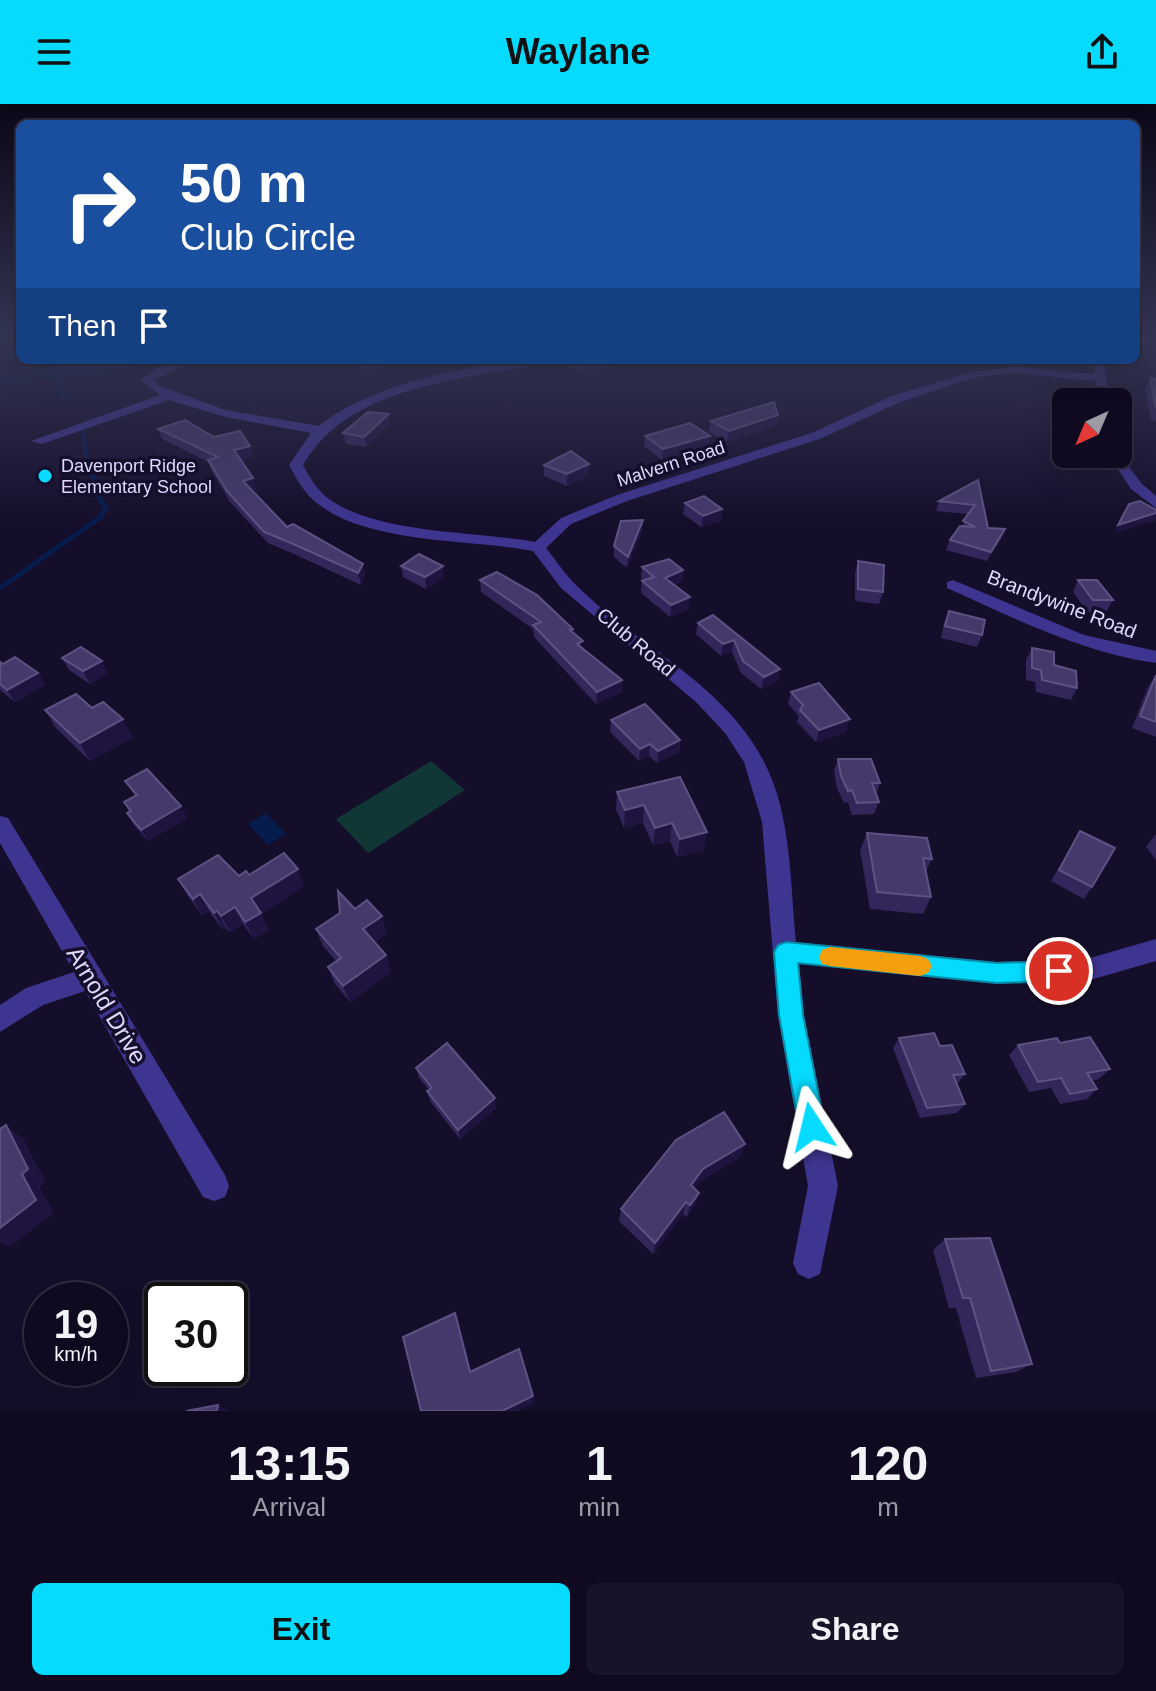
<!DOCTYPE html>
<html lang="en">
<head>
<meta charset="utf-8">
<style>
  body { margin:0; font-family:Arial,sans-serif; background:#191329; color:#f1f3f6; height:100vh; display:flex; flex-direction:column; font-size:30px; white-space:nowrap }
  * { box-sizing:border-box; margin:0 }
  p { font-size:26px; color:#9c9aa5 }
  .icon { flex:none; width:44px; height:44px; fill:none; stroke:currentColor; stroke-width:2; stroke-linecap:round; stroke-linejoin:round }
  .map { position:relative; height:1307px; overflow:hidden }
  .drawer { display:flex; flex-direction:column; background:#100a20; flex:1 }
  .drawer>* { flex:none }
  .guide { position:absolute; left:16px; top:16px; width:1124px; height:244px; border-radius:12px; box-shadow:0 8px 32px #0002,0 0 0 2px #302b3e; background:#1a4fa0; color:#fff; overflow:hidden }
  .needle { width:52px; rotate:224deg }
  .buttons { position:absolute; left:1052px; top:284px; display:grid; gap:16px }
  .buttons a { display:grid; place-items:center; width:80px; height:80px; border-radius:12px; background:#100a20; box-shadow:0 8px 32px #0002,0 0 0 2px #302b3e; font-size:40px }
  .speed { position:absolute; left:24px; top:1178px; display:flex; gap:16px; font-size:40px; font-weight:700; text-align:center }
  .speed>* { display:grid; place-content:center; width:104px; height:104px; border-radius:50%; background:#100a20; box-shadow:0 8px 32px #0002,0 0 0 2px #302b3e; line-height:1 }
  .speed small { font-size:20px; font-weight:400 }
  .speed .limit { border:4px solid #111; border-radius:12px; background:#fff; color:#111 }
  .pin { position:absolute; display:grid; place-items:center; width:68px; height:68px; color:#fff; margin:-34px; border:4px solid #fff; border-radius:50%; box-shadow:0 2px 8px #0007 }
  .me { position:absolute; width:88px; margin:-44px; rotate:350deg; stroke-linejoin:round; filter:drop-shadow(0 0 6px #0008) }
  .turn { display:flex; align-items:center; gap:28px; height:168px; padding:0 32px; font-size:36px }
  .turn .icon { width:104px; height:104px; stroke-width:2.5 }
  .turn b { display:block; font-size:56px; line-height:68px }
  .then { display:flex; align-items:center; height:76px; padding:0 32px; background:#0003; gap:16px; font-size:30px }
  .eta { display:flex; justify-content:space-evenly; align-items:center; height:136px; text-align:center }
  .eta b { font-size:48px; font-weight:700; line-height:56px }
  .button { display:flex; gap:16px; margin-top:auto; padding:16px 32px }
  .button a { flex:1; height:92px; border-radius:12px; background:#05daff; color:#111; font-size:32px; font-weight:700; line-height:92px; text-align:center }
  .button a+a { background:#191329; color:#f1f3f6 }
  header { display:flex; justify-content:space-between; align-items:center; height:104px; padding:0 32px; background:#05daff; color:#111; font-size:36px; font-weight:700 }
  .map>svg:first-child { display:block }
</style>
</head>
<body>
<header><svg class="icon" aria-label="menu" viewBox="0 0 24 24"><path d="M4 6h16M4 12h16M4 18h16"/></svg>Waylane<svg class="icon" aria-label="share" viewBox="0 0 24 24"><path d="M12 15V3M7 8l5-5 5 5M5 13v7h14v-7"/></svg></header>
<div class="map">
<svg width="1156" height="1307" viewBox="0 0 1156 1307">
  <rect width="100%" height="100%" fill="#150e2b"/>
  <polygon fill="#103636" points="431,657 465,686 368,749 336,715"/>
  <g fill="#051c4d">
    <polygon points="64,256 159,256 142,262 61,275 46,266"/>
    <polygon points="266,709 286,730 268,741 248,720"/>
  </g>
  <g fill="none" stroke-linecap="round" stroke-linejoin="round">
    <g stroke="#051c4d" stroke-width="4">
      <polyline points="0,277 45,270 61,278 59,284 64,292"/>
      <polyline points="83,329 87,362"/>
    </g>
    <polyline stroke="#051c4d" stroke-width="5" points="0,484 102,412 106,403 99,393 102,388 86,360"/>
    <g fill="#3d358f" fill-rule="evenodd">
      <path d="M179,256H194L154,276L162,283L226,306L319,322C366,282 480,256 541,256C527,266 500,266 482,270C414,283 340,298 303,361C310,374 317,386 329,395C377,430 476,427 535,438L561,414L617,391L814,328L892,292L971,268L1017,263L1095,270L1094,256H1104L1109,298H1097L1095,277L1017,269L976,273L900,298L822,334L627,397L571,420L546,444C555,455 563,467 572,477C632,539 720,576 762,654C792,708 790,779 796,838L997,858L1090,854L1156,835V857L1090,876L997,880L799,860L804,911L838,1082L820,1170L809,1175L798,1170L793,1159L808,1082L778,911L762,718L744,658L725,629L696,598L561,484L533,447C470,435 369,440 318,400C305,390 297,376 289,361L311,329L226,313L169,296L42,340L31,337L160,291L141,276L155,265Z"/>
      <polygon points="1118,347 1141,379 1156,392 1156,404 1131,385 1108,350 1118,350"/>
      <path d="M953,476L1084,531L1156,547V559C1081,548 1016,515 947,484V478Z"/>
      <polygon points="0,712 8,714 225,1071 229,1082 225,1093 214,1097 203,1093 85,887 43,901 0,928 0,901 26,884 74,868 0,739"/>
    </g>
  </g>
  <g fill="#33265a">
    <polygon points="348,256 389,256 390,260 369,268"/>
    <polygon points="562,256 638,256 582,270"/>
    <polygon points="1150,274 1156,275 1156,317 1151,316 1145,284"/>
    <polygon points="389,310 390,321 366,343 346,340 343,329"/>
    <polygon points="711,317 777,322 727,338 709,328"/>
    <polygon points="158,325 214,333 254,353 241,356 253,374 256,385 252,386 287,423 365,471 361,481 294,450 268,439 230,398 212,367 209,358 162,335"/>
    <polygon points="645,332 710,332 708,342 662,356 644,342"/>
    <polygon points="589,360 589,371 567,382 544,372 544,361"/>
    <polygon points="978,376 988,424 1001,435 987,457 946,446 950,436 962,422 968,410 936,407 939,397"/>
    <polygon points="685,399 722,405 721,417 701,423 683,410"/>
    <polygon points="643,416 642,427 627,464 614,453 614,442"/>
    <polygon points="858,457 883,488 879,500 855,497 855,469"/>
    <polygon points="401,462 444,473 426,485 403,473"/>
    <polygon points="642,463 683,466 682,477 674,481 689,505 670,513 641,489 642,477 643,477 641,475"/>
    <polygon points="480,476 573,525 573,529 583,544 622,588 596,600 534,533 533,525 481,488"/>
    <polygon points="1078,476 1113,496 1106,508 1087,508 1073,488"/>
    <polygon points="949,507 982,531 977,543 941,534 944,519"/>
    <polygon points="713,511 778,577 761,585 741,569 732,548 721,552 696,530 698,519"/>
    <polygon points="1032,544 1054,561 1077,584 1071,596 1036,588 1035,578 1026,576 1026,556"/>
    <polygon points="62,554 108,569 90,580 69,566"/>
    <polygon points="0,558 3,560 38,569 45,581 15,598 0,586"/>
    <polygon points="1156,571 1156,633 1132,624 1148,583"/>
    <polygon points="791,588 846,628 816,638 797,618 799,612 788,600"/>
    <polygon points="92,604 133,633 90,657 56,624 45,606"/>
    <polygon points="611,616 680,636 679,648 657,659 649,652 639,657 610,628"/>
    <polygon points="838,655 880,679 876,690 879,698 874,710 852,711 848,698 844,699 837,684 834,667"/>
    <polygon points="680,673 704,746 677,753 670,737 653,741 643,719 624,724 616,705 617,688"/>
    <polygon points="125,677 187,714 148,737 134,721 127,709 129,708 124,698 135,692"/>
    <polygon points="1080,727 1092,783 1084,795 1051,777"/>
    <polygon points="867,729 932,755 926,767 931,793 923,810 870,805 860,746"/>
    <polygon points="1155,731 1156,731 1156,756 1146,743"/>
    <polygon points="249,771 304,782 261,810 269,826 254,835 243,820 230,828 226,824 223,826 209,807 202,811 188,792 178,775"/>
    <polygon points="355,805 387,829 375,838 386,851 391,868 350,898 335,880 328,863 336,857 323,842 316,825"/>
    <polygon points="899,934 940,942 965,970 957,980 965,1000 957,1009 920,1014 893,944"/>
    <polygon points="1060,939 1110,965 1099,975 1092,977 1097,985 1087,995 1060,1000 1051,984 1029,988 1009,951 1018,941"/>
    <polygon points="416,964 496,1004 460,1035 430,997 427,987 429,986 419,974"/>
    <polygon points="740,1053 699,1078 695,1084 695,1101 687,1113 683,1110 653,1150 619,1117 621,1105"/>
    <polygon points="945,1135 1032,1260 1016,1268 976,1274 956,1204 949,1204 933,1146"/>
  </g>
  <g fill="#1f1440">
    <polygon points="374,256 389,256 390,260 369,268 367,258"/>
    <polygon points="600,256 638,256 582,270 582,261"/>
    <polygon points="389,310 390,321 366,343 364,333"/>
    <polygon points="778,311 777,322 727,338 729,327"/>
    <polygon points="710,332 708,342 662,356 663,345"/>
    <polygon points="250,342 254,353 237,357 234,346"/>
    <polygon points="589,360 589,371 567,382 567,370"/>
    <polygon points="253,374 256,385 246,388 243,377"/>
    <polygon points="722,405 721,417 701,423 703,412"/>
    <polygon points="1156,409 1155,417 1114,429 1118,421"/>
    <polygon points="643,416 642,427 627,464 628,453"/>
    <polygon points="1005,425 1001,435 987,457 991,448"/>
    <polygon points="363,460 365,471 361,481 358,469"/>
    <polygon points="443,462 444,473 426,485 425,473"/>
    <polygon points="683,466 682,477 664,485 665,474"/>
    <polygon points="690,493 689,505 670,513 671,501"/>
    <polygon points="734,536 732,548 721,552 723,540"/>
    <polygon points="102,557 108,569 90,580 83,567"/>
    <polygon points="780,565 778,577 761,585 764,573"/>
    <polygon points="38,569 45,581 15,598 7,586"/>
    <polygon points="622,576 622,588 596,600 597,588"/>
    <polygon points="123,615 133,633 90,657 80,639"/>
    <polygon points="850,615 846,628 816,638 819,626"/>
    <polygon points="680,636 679,648 657,659 658,647"/>
    <polygon points="650,640 649,652 639,657 640,645"/>
    <polygon points="644,701 643,719 624,724 625,706"/>
    <polygon points="181,702 187,714 148,737 141,726"/>
    <polygon points="672,719 670,737 653,741 655,724"/>
    <polygon points="707,728 704,746 677,753 680,735"/>
    <polygon points="298,765 304,782 261,810 269,826 254,835 245,818 251,794"/>
    <polygon points="200,790 209,807 202,811 193,795"/>
    <polygon points="235,803 243,820 230,828 221,812"/>
    <polygon points="217,807 226,824 223,826 214,809"/>
    <polygon points="382,812 387,829 369,842 363,825"/>
    <polygon points="386,851 391,868 350,898 343,882"/>
    <polygon points="495,994 496,1004 460,1035 458,1026"/>
    <polygon points="6,1021 23,1035 46,1078 40,1083 54,1109 9,1143 0,1138 0,1124 22,1070"/>
    <polygon points="745,1040 740,1053 699,1078 688,1094 691,1081 703,1065"/>
    <polygon points="699,1089 695,1101 687,1113 690,1101"/>
    <polygon points="686,1098 683,1110 653,1150 655,1139"/>
    <polygon points="455,1209 459,1219 474,1276 470,1268"/>
    <polygon points="533,1292 534,1299 518,1307 502,1307"/>
    <polygon points="218,1301 230,1307 217,1307"/>
  </g>
  <g fill="#45396c" stroke="#5e5283" stroke-width="2">
    <polygon points="576,256 600,256 582,261"/>
    <polygon points="1150,274 1156,275 1156,304"/>
    <polygon points="774,298 778,311 729,327 711,317"/>
    <polygon points="368,308 389,310 364,333 343,329"/>
    <polygon points="185,316 214,333 240,327 250,342 234,346 253,374 243,377 287,423 293,420 363,460 358,469 291,439 264,428 227,387 208,356 218,353 158,325"/>
    <polygon points="690,319 710,332 663,345 645,332"/>
    <polygon points="571,347 589,360 567,370 544,361"/>
    <polygon points="978,376 988,424 1005,425 991,448 950,436 960,422 975,423 963,417 975,401 939,397"/>
    <polygon points="704,392 722,405 703,412 685,399"/>
    <polygon points="1140,397 1156,406 1156,409 1118,421 1129,400"/>
    <polygon points="643,416 628,453 614,442 621,417"/>
    <polygon points="419,450 443,462 425,473 401,462"/>
    <polygon points="669,455 683,466 665,474 690,493 671,501 642,477 654,473 642,463"/>
    <polygon points="858,457 884,461 883,488 858,485"/>
    <polygon points="497,468 537,491 573,525 570,526 583,537 577,540 622,576 597,588 533,521 541,518 480,476"/>
    <polygon points="1078,476 1097,476 1113,496 1093,496"/>
    <polygon points="949,507 985,516 982,531 945,522"/>
    <polygon points="713,511 780,565 764,573 743,557 734,536 723,540 698,519"/>
    <polygon points="81,543 102,557 83,567 62,554"/>
    <polygon points="1032,544 1054,548 1054,561 1076,567 1077,584 1042,576 1041,566 1032,564"/>
    <polygon points="15,553 38,569 7,586 0,580 0,558 3,560"/>
    <polygon points="1156,571 1156,618 1140,612"/>
    <polygon points="819,579 850,615 819,626 800,606 803,601 791,588"/>
    <polygon points="76,590 92,604 103,598 123,615 80,639 45,606"/>
    <polygon points="645,600 680,636 658,647 650,640 640,645 611,616"/>
    <polygon points="838,655 871,655 880,679 872,679 879,698 857,699 852,686 848,687 841,672"/>
    <polygon points="147,665 181,702 141,726 127,709 131,707 124,698 137,691 125,677"/>
    <polygon points="680,673 707,728 680,735 672,719 655,724 644,701 625,706 617,688"/>
    <polygon points="1080,727 1115,744 1092,783 1059,766"/>
    <polygon points="867,729 927,734 932,755 923,754 931,793 877,788"/>
    <polygon points="284,749 298,765 251,794 261,809 245,818 235,803 221,812 217,807 214,809 200,790 193,795 178,775 218,751 239,772 246,767 249,771"/>
    <polygon points="338,787 355,805 367,796 382,812 363,825 386,851 343,882 328,863 341,854 316,825 340,809"/>
    <polygon points="934,929 940,942 952,941 965,970 953,971 965,1000 927,1004 899,934"/>
    <polygon points="1090,933 1110,965 1087,969 1097,985 1070,990 1061,974 1038,978 1018,941 1057,934 1060,939"/>
    <polygon points="447,939 495,994 458,1026 427,987 432,984 416,964"/>
    <polygon points="724,1008 745,1040 703,1065 691,1081 699,1089 690,1101 686,1098 655,1139 621,1105 676,1036"/>
    <polygon points="6,1021 28,1065 22,1070 36,1096 0,1124 0,1025"/>
    <polygon points="990,1134 1032,1260 991,1267 970,1194 963,1194 945,1135"/>
    <polygon points="455,1209 470,1268 519,1245 533,1292 502,1307 421,1307 403,1233"/>
    <polygon points="218,1301 217,1307 186,1307"/>
  </g>
  <linearGradient id="sky" x2="0" y2="1"><stop stop-color="#0c0818"/><stop offset="0.56" stop-color="#353655"/><stop offset="1" stop-color="#353655" stop-opacity="0"/></linearGradient>
  <rect width="1156" height="418" fill="url(#sky)"/>
  <polygon fill="#05daff" stroke="#038ea6" stroke-width="2" points="786,838 997,859 1059,857 1067,859 1070,867 1067,874 1059,877 997,879 798,859 803,911 825,1023 821,1033 812,1036 803,1033 799,1023 779,911 774,848 778,841"/>
  <polygon fill="#f59e0b" points="830,843 920,852 928,855 932,862 928,869 920,872 830,862 822,860 819,853 822,846"/>
  <circle fill="#05daff" stroke="#150e2b" stroke-width="3" cx="45" cy="372" r="8"/>
  <g text-anchor="middle" dominant-baseline="central" stroke-width="7" stroke-linejoin="round" paint-order="stroke">
    <g font-size="18" fill="#dfd9ff" stroke="#150e2b">
      <text transform="translate(671 360) rotate(-18)">Malvern Road</text>
    </g>
    <g font-size="18" fill="#dfd9ff" stroke="#150e2b" text-anchor="start">
      <text x="61" y="362">Davenport Ridge<tspan x="61" dy="21">Elementary School</tspan></text>
    </g>
    <g font-size="20" fill="#dfd9ff" stroke="#150e2b">
      <text transform="translate(1062 500) rotate(21)">Brandywine Road</text>
      <text transform="translate(636 538) rotate(40)">Club Road</text>
    </g>
    <g font-size="24" fill="#dfd9ff" stroke="#150e2b">
      <text transform="translate(107 901) rotate(59)">Arnold Drive</text>
    </g>
  </g>
</svg>
<div class="buttons">
<a><svg class="needle" viewBox="-14 -14 28 28"><path d="M0-13l5 13h-10z" fill="#e53935"/><path d="M0 13l5-13h-10z" fill="#9c9aa5"/></svg></a>
</div>
<div class="speed"><div>19<small>km/h</small></div><div class="limit">30</div></div>
<div class="pin" style="left:1059px;top:867px;background:#d93025"><svg class="icon" aria-label="arrive" viewBox="0 0 24 24"><path d="M6 21V4h12l-3 4 3 4H6"/></svg></div>
<svg class="me" style="left:812px;top:1023px" viewBox="-20 -20 40 40"><path d="M0-17L14 15 0 8-14 15z" fill="#05daff" stroke="#fff" stroke-width="4"/></svg>
<div class="guide">
<div class="turn"><svg class="icon" aria-label="right" viewBox="0 0 24 24"><path d="M7 20v-9h11M14 6l5 5-5 5"/></svg><div><b>50 m</b>Club Circle</div></div>
<div class="then">Then<svg class="icon" aria-label="arrive" viewBox="0 0 24 24"><path d="M6 21V4h12l-3 4 3 4H6"/></svg></div>
</div>
</div>
<section class="drawer">
<div class="eta">
<div><b>13:15</b><p>Arrival</p></div>
<div><b>1</b><p>min</p></div>
<div><b>120</b><p>m</p></div>
</div>
<div class="button"><a>Exit</a><a>Share</a></div>
</section>
</body>
</html>
